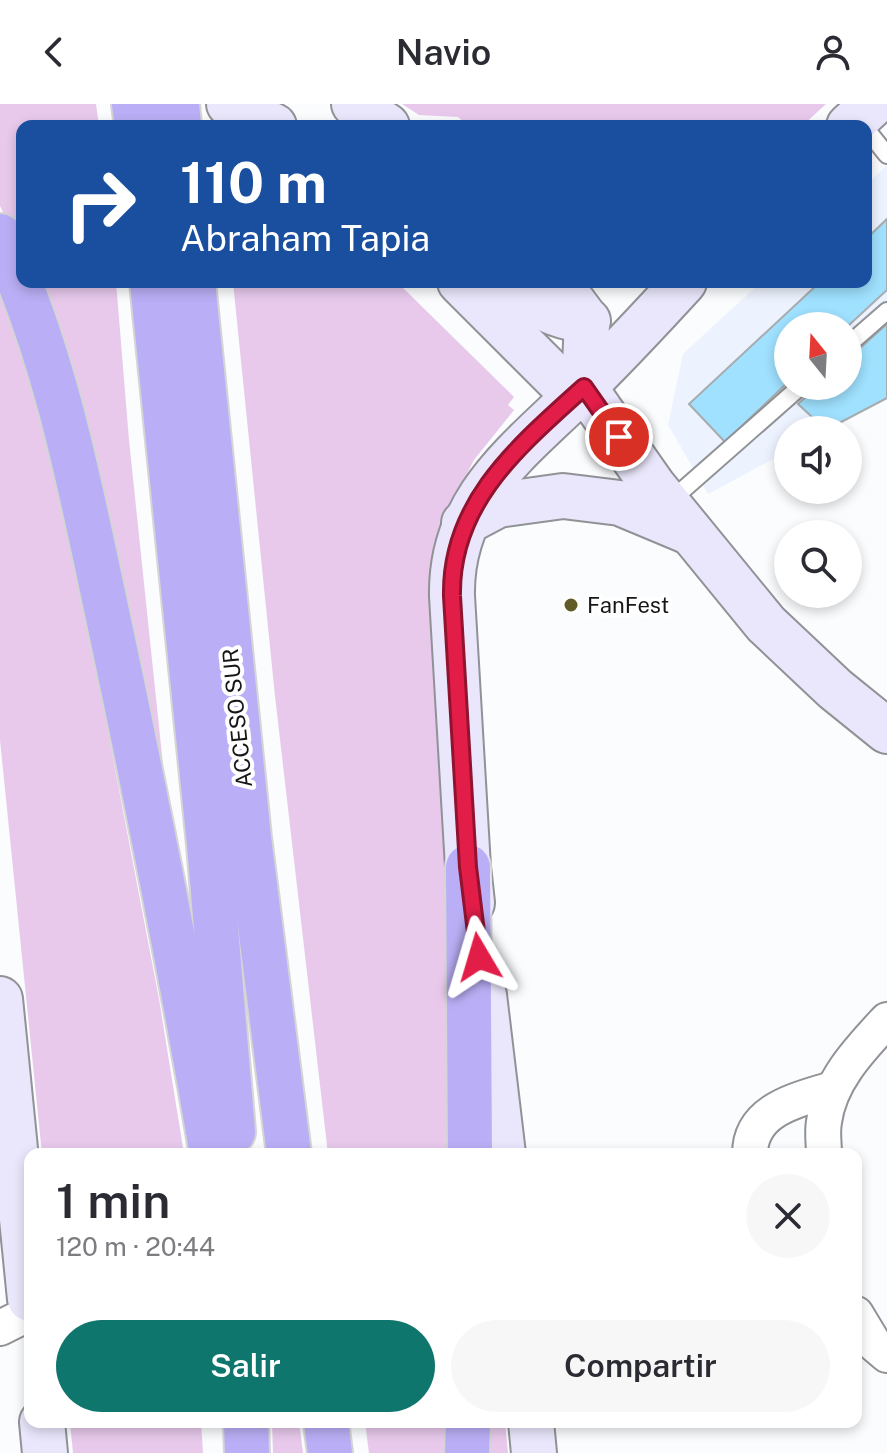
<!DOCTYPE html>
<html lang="es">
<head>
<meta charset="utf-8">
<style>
  body { margin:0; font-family:"Public Sans",sans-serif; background:#f7f7f7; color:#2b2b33; height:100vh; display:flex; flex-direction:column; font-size:30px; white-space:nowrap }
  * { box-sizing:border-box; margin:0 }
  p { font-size:26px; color:#7c7c81 }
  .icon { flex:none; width:44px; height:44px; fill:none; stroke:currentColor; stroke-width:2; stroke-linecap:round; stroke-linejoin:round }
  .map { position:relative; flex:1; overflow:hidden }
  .sheet { position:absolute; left:24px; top:1044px; width:838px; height:280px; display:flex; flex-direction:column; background:#fff; border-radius:16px; box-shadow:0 4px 12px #0003 }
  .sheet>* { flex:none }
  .hud { position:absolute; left:16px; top:16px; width:856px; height:168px; border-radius:16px; box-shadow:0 4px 12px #0003; background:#1a4fa0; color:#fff; overflow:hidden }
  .needle { width:52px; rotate:342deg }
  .buttons { position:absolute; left:774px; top:208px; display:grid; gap:16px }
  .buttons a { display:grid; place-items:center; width:88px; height:88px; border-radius:50%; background:#fff; box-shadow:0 4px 12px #0003; font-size:40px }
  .pin { position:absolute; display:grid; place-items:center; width:68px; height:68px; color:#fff; margin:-34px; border:4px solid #fff; border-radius:50%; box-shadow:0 2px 8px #0007 }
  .me { position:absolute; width:88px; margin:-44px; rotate:353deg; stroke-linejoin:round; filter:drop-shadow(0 0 6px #0008) }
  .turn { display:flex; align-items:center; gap:28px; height:168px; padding:0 32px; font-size:36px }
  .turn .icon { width:104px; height:104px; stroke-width:2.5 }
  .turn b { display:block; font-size:56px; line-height:68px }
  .round { display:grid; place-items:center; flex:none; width:84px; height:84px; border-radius:42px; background:#f7f7f7 }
  .head { display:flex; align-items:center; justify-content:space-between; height:136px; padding:0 32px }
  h1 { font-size:48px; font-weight:600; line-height:60px }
  .cta { display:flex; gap:16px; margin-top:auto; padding:16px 32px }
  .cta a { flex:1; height:92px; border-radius:48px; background:#0f766e; color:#fff; font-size:32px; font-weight:600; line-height:92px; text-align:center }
  .cta a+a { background:#f7f7f7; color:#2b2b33 }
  header { display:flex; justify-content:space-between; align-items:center; height:104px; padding:0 32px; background:#fff; font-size:36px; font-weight:600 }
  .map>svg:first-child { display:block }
</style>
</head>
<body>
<header><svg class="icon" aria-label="back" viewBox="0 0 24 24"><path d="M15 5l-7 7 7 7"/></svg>Navio<svg class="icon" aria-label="person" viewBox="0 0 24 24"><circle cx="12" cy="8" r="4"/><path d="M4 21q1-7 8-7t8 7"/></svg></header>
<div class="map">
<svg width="887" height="1349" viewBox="0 0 887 1349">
  <rect width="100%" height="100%" fill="#fafcfe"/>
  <path fill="#ecf3fe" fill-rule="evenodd" d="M887,61V294L828,326H788V347L708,390L668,321L683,250L761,178H866V81ZM788,222H848V282H788Z"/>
  <g fill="#e8c9ec">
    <polygon points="0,0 96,0 99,22 22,22 22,147 0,102"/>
    <polygon points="402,0 826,0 802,22 468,22 458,13 419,11"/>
    <polygon points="0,172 34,280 69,424 159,895 184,1050 42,1050 0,636"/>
    <polygon points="36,178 116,178 129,336 169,718"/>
    <polygon points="233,178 397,178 514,293 508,301 514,306 474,356 448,406 443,665 458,1050 328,1050 275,592"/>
    <polygon points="70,1318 201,1318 203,1349 73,1349"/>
    <polygon points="272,1318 299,1318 303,1349 273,1349"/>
    <polygon points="365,1318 455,1318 454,1349 369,1349"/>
    <polygon points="487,1318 505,1318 508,1349 486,1349"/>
  </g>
  <g fill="#9fe1ff" stroke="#a7acaf" stroke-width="2">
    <polygon points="887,115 887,186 848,222 788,222 788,278 725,338 689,300 820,178 866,178 866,135"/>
    <polygon points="887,220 887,294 826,326 798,300 818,282 848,282 848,255"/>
  </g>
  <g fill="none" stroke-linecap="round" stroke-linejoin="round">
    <defs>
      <g id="lane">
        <polyline points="866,25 887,51"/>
        <polyline points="848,241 887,207"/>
        <polyline points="668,399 801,282"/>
      </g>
      <g id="street">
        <path d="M750,1050C750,1005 798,996 832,985"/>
        <path d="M824,1050C824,1040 822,1028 824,1018C829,977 860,945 887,916"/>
        <polyline points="856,1210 874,1240 887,1251"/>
        <polyline points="0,1224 30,1209"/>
      </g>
      <g id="secondary">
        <polyline points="229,0 274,22"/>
        <polyline points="354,0 387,22"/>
        <polyline points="849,22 873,0"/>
        <polyline points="460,178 558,276 584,283"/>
        <path d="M513,178C538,204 553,212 588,217"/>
        <polyline points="558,178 587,217 584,283 654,383 766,520 835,585 887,627"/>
        <polyline points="464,419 498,401 563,392 620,399 687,427"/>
        <path d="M472,799L468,763L452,492C450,392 523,345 586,281C619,248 652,213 684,178"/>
        <polyline points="484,891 503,1050"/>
        <polyline points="0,895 30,1195"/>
        <polyline points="42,1318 45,1349"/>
        <polyline points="531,1318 534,1349"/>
      </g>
      <g id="highway">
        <polyline points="134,0 137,22"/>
        <polyline points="177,0 179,22"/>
        <path d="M0,132C58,258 82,393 111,527C148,701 182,875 212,1050"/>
        <polyline points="152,178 209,740 233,1028"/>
        <polyline points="193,178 249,734 289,1050"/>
        <polyline points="468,763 470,1050"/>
        <polyline points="246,1318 247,1349"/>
        <polyline points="326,1318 330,1349"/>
        <polyline points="467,1349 468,1318"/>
      </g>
    </defs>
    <use href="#lane" stroke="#909296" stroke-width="20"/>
    <use href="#street" stroke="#909296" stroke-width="38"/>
    <use href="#secondary" stroke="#909296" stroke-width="48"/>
    <use href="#highway" stroke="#d5d5d5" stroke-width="48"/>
    <use href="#lane" stroke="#fff" stroke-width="16"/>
    <use href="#street" stroke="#fff" stroke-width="34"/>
    <use href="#secondary" stroke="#eae7fc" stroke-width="44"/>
    <use href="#highway" stroke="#baaff6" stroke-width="44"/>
  </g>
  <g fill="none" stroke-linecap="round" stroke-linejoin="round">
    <defs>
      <path id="route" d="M479,853L468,763L452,492C450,398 520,341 584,283L619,333"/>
    </defs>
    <use href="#route" stroke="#92132f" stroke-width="20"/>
    <use href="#route" stroke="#e11d48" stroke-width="14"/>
  </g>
  <circle fill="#625b27" stroke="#fff" stroke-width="3" cx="571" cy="501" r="8"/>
  <g text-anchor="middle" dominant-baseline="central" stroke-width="8" stroke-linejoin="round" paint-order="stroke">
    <g font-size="22" fill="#151617" stroke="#fff" text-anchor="start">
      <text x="587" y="501">FanFest</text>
    </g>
    <g font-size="22" fill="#151617" stroke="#fff">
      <text transform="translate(237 614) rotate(-96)">ACCESO SUR</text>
    </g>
  </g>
</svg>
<div class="buttons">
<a><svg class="needle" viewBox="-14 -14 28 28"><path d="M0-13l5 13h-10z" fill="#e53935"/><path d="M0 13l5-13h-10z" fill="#7c7c81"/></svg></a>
<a><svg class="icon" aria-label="sound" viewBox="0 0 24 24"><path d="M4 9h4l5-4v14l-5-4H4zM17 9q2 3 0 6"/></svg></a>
<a><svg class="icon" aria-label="search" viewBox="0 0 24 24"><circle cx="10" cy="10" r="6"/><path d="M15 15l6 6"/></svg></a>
</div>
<div class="pin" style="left:619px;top:333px;background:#d93025"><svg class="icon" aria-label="arrive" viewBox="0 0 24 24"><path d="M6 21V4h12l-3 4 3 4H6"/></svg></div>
<svg class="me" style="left:479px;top:853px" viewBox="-20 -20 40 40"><path d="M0-17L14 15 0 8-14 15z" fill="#e11d48" stroke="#fff" stroke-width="4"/></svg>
<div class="hud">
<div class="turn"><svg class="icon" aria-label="right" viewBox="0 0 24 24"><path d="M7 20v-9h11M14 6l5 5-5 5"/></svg><div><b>110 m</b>Abraham Tapia</div></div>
</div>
<section class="sheet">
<div class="head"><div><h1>1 min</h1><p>120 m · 20:44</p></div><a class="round"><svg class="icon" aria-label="close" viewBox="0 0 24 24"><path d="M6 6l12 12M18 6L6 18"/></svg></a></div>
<div class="cta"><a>Salir</a><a>Compartir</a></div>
</section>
</div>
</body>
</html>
